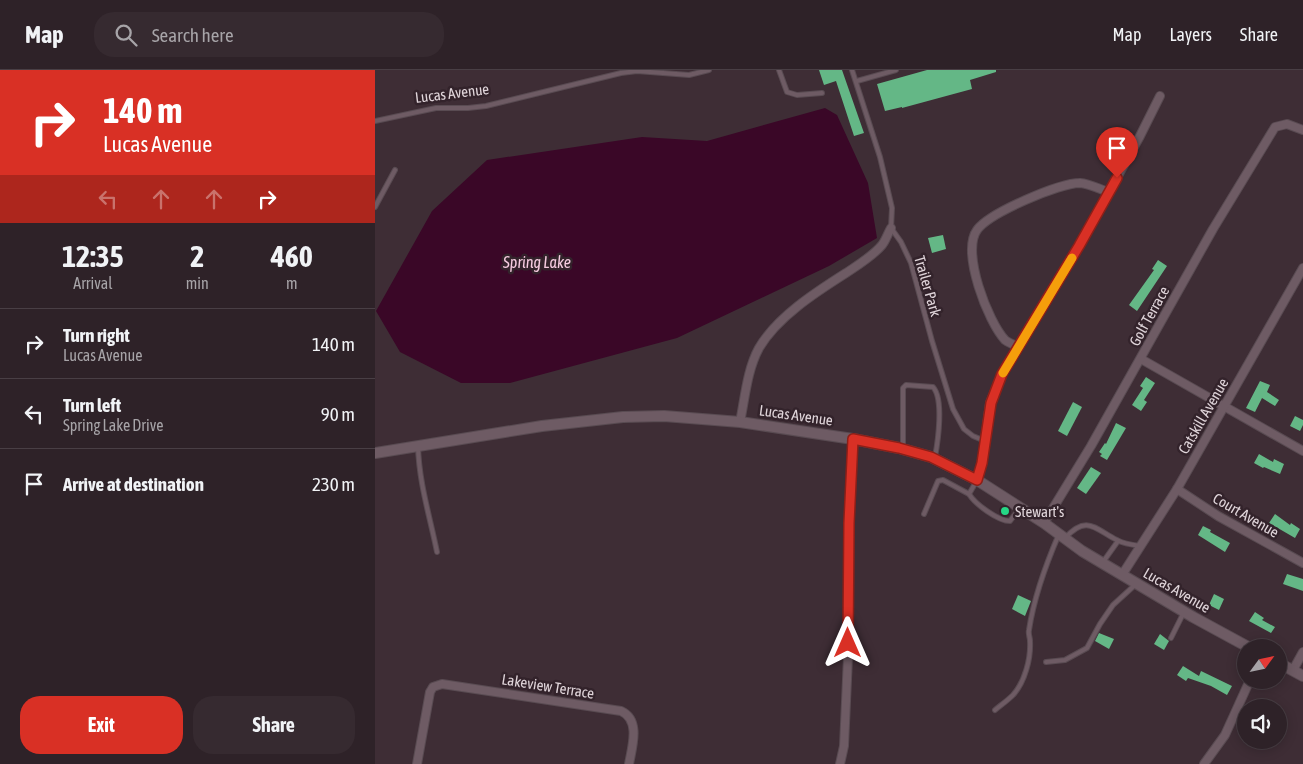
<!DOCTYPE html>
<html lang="en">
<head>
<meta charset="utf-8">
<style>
  body { margin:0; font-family:"Asap Condensed",sans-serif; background:#362a30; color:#f1f3f6; height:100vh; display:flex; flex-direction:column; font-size:19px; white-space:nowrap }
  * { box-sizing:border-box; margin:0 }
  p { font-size:16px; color:#a7a4a8 }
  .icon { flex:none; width:28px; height:28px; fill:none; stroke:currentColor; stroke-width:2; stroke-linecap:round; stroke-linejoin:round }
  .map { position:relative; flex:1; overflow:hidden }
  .details { display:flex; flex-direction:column; background:#2e2228; width:375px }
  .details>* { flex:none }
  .guide { background:#d93025; color:#fff; overflow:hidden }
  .needle { width:32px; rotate:57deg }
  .tools { position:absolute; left:862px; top:569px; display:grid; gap:10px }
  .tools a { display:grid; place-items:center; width:50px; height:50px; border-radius:50%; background:#2e2228; box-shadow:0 2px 12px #0003,0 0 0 1px #493f45; font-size:25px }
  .pin { position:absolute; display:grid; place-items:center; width:42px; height:42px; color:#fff; margin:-51px -21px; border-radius:50% 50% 50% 0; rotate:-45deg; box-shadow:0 0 5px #0007 }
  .pin .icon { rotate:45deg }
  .me { position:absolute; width:55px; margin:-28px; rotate:0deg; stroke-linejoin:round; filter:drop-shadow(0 0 4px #0008) }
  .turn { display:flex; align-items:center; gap:18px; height:105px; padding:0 20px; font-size:22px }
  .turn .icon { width:65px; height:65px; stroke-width:2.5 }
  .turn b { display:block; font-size:35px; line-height:42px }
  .lanes { display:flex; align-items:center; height:48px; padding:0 20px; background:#0003; justify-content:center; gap:25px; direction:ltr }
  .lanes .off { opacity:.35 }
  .eta { display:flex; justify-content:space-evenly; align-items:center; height:85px; text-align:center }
  .eta b { font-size:30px; font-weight:700; line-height:35px }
  .button { display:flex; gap:10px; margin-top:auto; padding:10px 20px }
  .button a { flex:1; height:58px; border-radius:20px; background:#d93025; color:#fff; font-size:20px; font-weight:700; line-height:58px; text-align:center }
  .button a+a { background:#362a30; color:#f1f3f6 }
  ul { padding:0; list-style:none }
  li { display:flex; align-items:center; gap:15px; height:70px; padding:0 20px; border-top:1px solid #493f45 }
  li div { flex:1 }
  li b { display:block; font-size:19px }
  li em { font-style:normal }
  header { display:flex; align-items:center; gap:30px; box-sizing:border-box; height:70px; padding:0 25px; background:#2e2228; border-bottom:1px solid #493f45 }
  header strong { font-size:24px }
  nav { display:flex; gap:28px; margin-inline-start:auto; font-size:18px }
  .search { width:350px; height:45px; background:#362a30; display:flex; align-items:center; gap:12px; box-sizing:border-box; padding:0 18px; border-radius:20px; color:#a7a4a8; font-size:19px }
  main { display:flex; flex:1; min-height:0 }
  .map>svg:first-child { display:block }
</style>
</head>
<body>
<header>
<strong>Map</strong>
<div class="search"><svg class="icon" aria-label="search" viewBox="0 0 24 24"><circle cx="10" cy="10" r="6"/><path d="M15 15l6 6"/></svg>Search here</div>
<nav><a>Map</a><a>Layers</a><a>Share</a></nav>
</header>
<main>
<section class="details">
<div class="guide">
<div class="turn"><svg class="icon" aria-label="right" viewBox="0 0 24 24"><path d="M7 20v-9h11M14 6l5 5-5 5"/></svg><div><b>140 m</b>Lucas Avenue</div></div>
<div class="lanes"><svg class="icon off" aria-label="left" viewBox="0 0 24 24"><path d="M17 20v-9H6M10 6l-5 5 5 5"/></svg><svg class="icon off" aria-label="ahead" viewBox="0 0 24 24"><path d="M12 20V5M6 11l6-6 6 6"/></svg><svg class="icon off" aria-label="ahead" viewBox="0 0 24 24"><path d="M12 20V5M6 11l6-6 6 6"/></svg><svg class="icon" aria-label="right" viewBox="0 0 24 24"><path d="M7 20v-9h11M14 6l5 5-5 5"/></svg></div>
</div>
<div class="eta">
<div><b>12:35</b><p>Arrival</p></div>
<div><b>2</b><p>min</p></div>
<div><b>460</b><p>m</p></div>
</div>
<ul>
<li><svg class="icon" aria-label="right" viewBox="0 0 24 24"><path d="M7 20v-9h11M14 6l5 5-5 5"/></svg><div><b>Turn right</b><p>Lucas Avenue</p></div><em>140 m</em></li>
<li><svg class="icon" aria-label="left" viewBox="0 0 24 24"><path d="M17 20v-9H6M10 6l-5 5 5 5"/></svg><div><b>Turn left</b><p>Spring Lake Drive</p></div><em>90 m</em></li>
<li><svg class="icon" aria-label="arrive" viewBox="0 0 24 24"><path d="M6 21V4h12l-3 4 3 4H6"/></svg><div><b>Arrive at destination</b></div><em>230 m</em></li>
</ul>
<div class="button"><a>Exit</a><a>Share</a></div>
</section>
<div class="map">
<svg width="928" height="694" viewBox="0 0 928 694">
  <rect width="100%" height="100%" fill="#3e2d35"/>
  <polygon fill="#3a0727" points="450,38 462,45 493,113 502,168 454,196 302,268 135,313 86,313 25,282 1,241 57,141 112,90 267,67 332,71"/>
  <g fill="#64b786">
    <polygon points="444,0 467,0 489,63 479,66 461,11 449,15"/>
    <polygon points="552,0 621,0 621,2 595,10 597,19 527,38 527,37 510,41 502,14"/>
    <polygon points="568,165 571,179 557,183 553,168"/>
    <polygon points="783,190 792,196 762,241 754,235 779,200 777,199"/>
    <polygon points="771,307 780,313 769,330 772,332 766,341 757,335 768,318 765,316"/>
    <polygon points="885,311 895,315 892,322 904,330 900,336 887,328 880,342 871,338"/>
    <polygon points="698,332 707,337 692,366 683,361"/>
    <polygon points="920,346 928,350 928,355 925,361 915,356"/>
    <polygon points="741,353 751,358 732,390 725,386 727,384 724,382 730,373 731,374"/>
    <polygon points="884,384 898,392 899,389 909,394 905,404 889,397 888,398 879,393"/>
    <polygon points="716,397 726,403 711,424 702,418"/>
    <polygon points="900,444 915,455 916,453 925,459 920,468 894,453"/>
    <polygon points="828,456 836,460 835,462 855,473 850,482 823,465"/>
    <polygon points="912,504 928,509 928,521 908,514"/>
    <polygon points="839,524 849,529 844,540 834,535"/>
    <polygon points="643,525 656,531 650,546 637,539"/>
    <polygon points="880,542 889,548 887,550 900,557 896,563 874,551"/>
    <polygon points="724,563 739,569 734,579 720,571"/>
    <polygon points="785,564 794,571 789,580 779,574"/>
    <polygon points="808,596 824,606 826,601 857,616 852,625 836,616 813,608 811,611 802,605"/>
  </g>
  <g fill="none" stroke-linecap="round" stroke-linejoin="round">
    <defs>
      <g id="service">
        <polyline points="404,0 412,22 422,25 447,23"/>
        <polyline points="477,0 505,87 517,138 516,158 526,172 536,193 557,271 578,339 589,359 598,366 610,371"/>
        <polyline points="482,11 521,0"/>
        <polyline points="0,51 61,38 93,38 111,36 246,3 262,1 314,5 334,0"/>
        <polyline points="0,137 20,100"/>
        <path d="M43,376C44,413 55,447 62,482"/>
        <path d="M528,378V318L531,315L558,317C569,329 563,371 560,387"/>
        <path d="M601,412L594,424C600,434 623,451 635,451L644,439"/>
        <polyline points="549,444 563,411 568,410 594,424"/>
        <path d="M690,468C712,444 720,459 742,470C749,474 758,475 766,476"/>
        <polyline points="728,492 743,471"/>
        <polyline points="796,568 809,542"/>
        <polyline points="671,592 690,590 712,578 725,554 738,535 761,514"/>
        <path d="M620,640C626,635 632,631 638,625C650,612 656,588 655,571C655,567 653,564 654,560C659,527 671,494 684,464"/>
      </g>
      <g id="minor">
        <path d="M644,277C639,275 634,273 630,270C613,252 586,182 602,160C614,143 684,113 705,113C715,114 724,119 734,122"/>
        <polyline points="766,289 928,381"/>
        <path d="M365,352C370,328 372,300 384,278C402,247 441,222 471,203C483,195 498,186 507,175C511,170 513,163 516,158"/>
        <polyline points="602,410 607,393 615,333 627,304 704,176 765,66 785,26"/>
        <polyline points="802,419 843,446 928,493"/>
        <polyline points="669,453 716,376 838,159 900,57 912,54 928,60"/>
        <polyline points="747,505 802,419 928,198"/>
        <polyline points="918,600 928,582"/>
        <path d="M42,694L55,622L58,617L67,614L246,641C266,650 257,677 254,694"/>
        <polyline points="465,694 469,676 473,587 474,453 478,369"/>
        <polyline points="829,694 850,665 875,610"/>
      </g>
      <g id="tertiary">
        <polyline points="0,383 167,356 248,347 289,346 365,352 478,369 524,378 556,387 602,410 669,453 707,481 818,547 875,578"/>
        <polyline points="904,593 928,606"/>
      </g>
    </defs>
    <use href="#service" stroke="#594b52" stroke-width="6"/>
    <use href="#minor" stroke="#594b52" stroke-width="10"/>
    <use href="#tertiary" stroke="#594b52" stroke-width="12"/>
    <use href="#service" stroke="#6e5b64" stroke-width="4"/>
    <use href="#minor" stroke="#6e5b64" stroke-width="8"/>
    <use href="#tertiary" stroke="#6e5b64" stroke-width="10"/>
  </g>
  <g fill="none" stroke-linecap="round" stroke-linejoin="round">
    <defs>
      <polyline id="route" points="473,573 474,453 478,369 524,378 556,387 602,410 607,393 616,333 627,304 704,176 742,108"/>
    </defs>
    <use href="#route" stroke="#8d1f18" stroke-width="12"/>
    <use href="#route" stroke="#d93025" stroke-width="9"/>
    <polyline stroke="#f59e0b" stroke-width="9" points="628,303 697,188"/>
  </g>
  <circle fill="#25d886" stroke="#33232b" stroke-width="2" cx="630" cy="441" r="5"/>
  <g text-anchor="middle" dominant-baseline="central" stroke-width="5" stroke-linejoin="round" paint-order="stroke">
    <g font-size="15" fill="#e0d5da" stroke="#33232b">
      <text transform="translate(77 23) rotate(-7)">Lucas Avenue</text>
      <text transform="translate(553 216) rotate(74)">Trailer Park</text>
      <text transform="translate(774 246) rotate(-61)">Golf Terrace</text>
      <text transform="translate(421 345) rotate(8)">Lucas Avenue</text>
      <text transform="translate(828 346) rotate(-60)">Catskill Avenue</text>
      <text transform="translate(871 445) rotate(30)">Court Avenue</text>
      <text transform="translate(802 520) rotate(30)">Lucas Avenue</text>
      <text transform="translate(173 616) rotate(9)">Lakeview Terrace</text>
    </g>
    <g font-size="15" fill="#e0d5da" stroke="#33232b" text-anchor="start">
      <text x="640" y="441">Stewart's</text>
    </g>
    <g font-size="16" font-style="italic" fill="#f7cce1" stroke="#33232b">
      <text x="162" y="192">Spring Lake</text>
    </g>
  </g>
</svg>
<div class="tools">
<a><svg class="needle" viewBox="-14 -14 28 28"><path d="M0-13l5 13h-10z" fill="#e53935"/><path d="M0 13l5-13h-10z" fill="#a7a4a8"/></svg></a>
<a><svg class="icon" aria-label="sound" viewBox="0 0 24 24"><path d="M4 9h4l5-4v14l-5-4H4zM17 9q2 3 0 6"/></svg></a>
</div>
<div class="pin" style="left:742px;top:108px;background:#d93025"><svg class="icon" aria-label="arrive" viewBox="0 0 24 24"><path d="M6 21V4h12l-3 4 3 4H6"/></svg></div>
<svg class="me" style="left:473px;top:573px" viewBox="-20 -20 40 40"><path d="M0-17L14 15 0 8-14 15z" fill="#d93025" stroke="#fff" stroke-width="4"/></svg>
</div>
</main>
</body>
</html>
